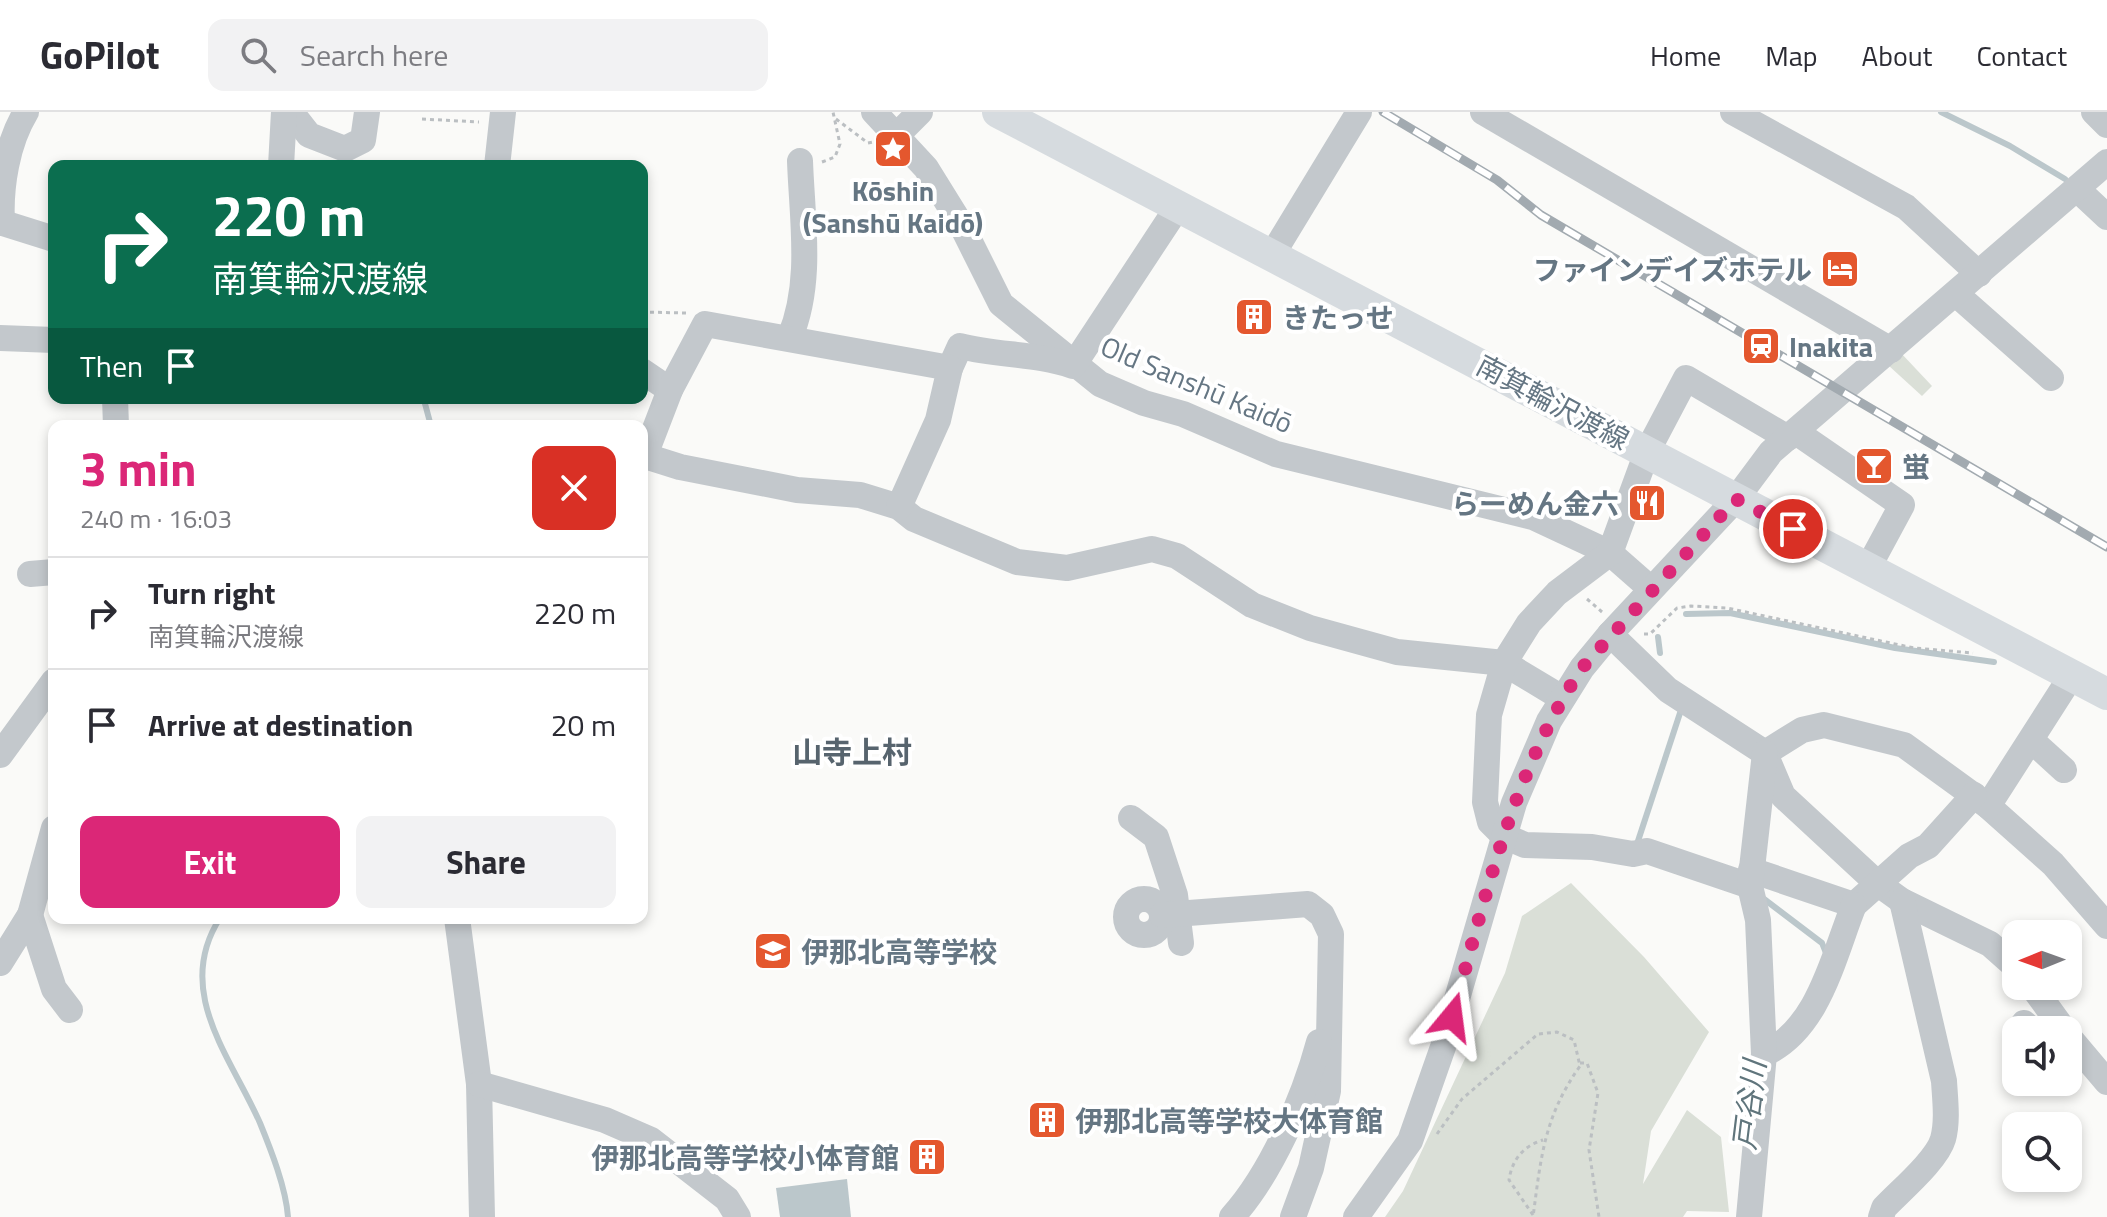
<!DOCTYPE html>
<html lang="en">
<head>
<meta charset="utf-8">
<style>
  body { margin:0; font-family:"Titillium Web","Noto Sans JP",sans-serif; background:#f2f2f3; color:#2b2b33; height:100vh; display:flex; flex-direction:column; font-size:30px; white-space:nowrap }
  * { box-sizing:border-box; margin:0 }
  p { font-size:26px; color:#7c7c81 }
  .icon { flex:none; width:44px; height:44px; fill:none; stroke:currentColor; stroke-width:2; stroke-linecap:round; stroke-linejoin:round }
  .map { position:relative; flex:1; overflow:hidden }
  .side { position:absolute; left:48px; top:308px; width:600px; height:504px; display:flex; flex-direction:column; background:#fff; border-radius:16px; box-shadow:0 4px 12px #0003 }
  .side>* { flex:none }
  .guide { position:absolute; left:48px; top:48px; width:600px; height:244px; border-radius:16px; box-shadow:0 4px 12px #0003; background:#0b6e4f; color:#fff; overflow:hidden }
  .needle { width:52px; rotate:269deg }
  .fabs { position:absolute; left:2002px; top:808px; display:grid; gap:16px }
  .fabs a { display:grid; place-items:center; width:80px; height:80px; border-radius:16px; background:#fff; box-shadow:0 4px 12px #0003; font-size:40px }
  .pin { position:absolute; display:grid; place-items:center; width:68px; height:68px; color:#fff; margin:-34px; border:4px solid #fff; border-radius:50%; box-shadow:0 2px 8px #0007 }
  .me { position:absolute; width:88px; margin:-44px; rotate:16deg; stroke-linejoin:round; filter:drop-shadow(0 0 6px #0008) }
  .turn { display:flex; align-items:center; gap:28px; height:168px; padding:0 32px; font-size:36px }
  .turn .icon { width:104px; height:104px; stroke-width:2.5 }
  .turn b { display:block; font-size:56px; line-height:68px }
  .then { display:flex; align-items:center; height:76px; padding:0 32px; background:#0003; gap:16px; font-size:30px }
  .round { display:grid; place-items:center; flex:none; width:84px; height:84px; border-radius:16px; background:#f2f2f3 }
  .overview { display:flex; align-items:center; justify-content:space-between; height:136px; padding:0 32px }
  h1 { font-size:48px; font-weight:700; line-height:60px; color:#db2777 }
  .cta { display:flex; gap:16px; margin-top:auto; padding:16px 32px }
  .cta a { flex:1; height:92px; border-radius:16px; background:#db2777; color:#fff; font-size:32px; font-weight:700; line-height:92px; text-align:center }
  .cta a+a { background:#f2f2f3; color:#2b2b33 }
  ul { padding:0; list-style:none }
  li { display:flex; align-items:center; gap:24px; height:112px; padding:0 32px; border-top:2px solid #e1e1e2 }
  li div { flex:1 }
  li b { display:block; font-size:30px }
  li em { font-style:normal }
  header { display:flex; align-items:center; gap:48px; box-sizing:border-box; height:112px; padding:0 40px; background:#fff; border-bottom:2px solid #e1e1e2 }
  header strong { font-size:38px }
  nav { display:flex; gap:44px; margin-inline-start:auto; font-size:28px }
  .search { width:560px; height:72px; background:#f2f2f3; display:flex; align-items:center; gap:20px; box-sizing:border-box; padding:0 28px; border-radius:16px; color:#7c7c81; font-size:30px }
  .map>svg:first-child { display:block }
</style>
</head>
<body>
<header>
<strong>GoPilot</strong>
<div class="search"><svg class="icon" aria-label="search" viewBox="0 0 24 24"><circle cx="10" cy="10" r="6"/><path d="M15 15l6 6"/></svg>Search here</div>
<nav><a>Home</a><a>Map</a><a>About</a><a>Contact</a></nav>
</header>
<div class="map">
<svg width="2107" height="1105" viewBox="0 0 2107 1105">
  <rect width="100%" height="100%" fill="#fafaf8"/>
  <g fill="#dadfd7">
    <polygon points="1900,240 1932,274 1922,284 1888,253"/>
    <polygon points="1571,771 1644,845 1709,920 1651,1019 1643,1072 1687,998 1721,1025 1729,1100 1687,1099 1683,1105 1385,1105 1403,1079 1505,861 1522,804"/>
  </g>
  <polygon fill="#bbc7cb" points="847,1067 851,1105 780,1105 776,1076"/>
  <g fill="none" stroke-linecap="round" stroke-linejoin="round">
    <g stroke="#bbc7cb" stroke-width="6">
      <polyline points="1941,0 2010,34 2065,67"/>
      <polyline points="420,286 424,288 431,314"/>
      <polyline points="1686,502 1730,501 1895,536 1994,550"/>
      <polyline points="1658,525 1660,541"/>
      <polyline points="1637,732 1681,598"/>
      <polyline points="1764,787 1822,831 1826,841"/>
      <path d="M220,806C173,879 231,945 260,1011C271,1038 286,1076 288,1105"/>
    </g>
    <g stroke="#bbbfc2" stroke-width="3" stroke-dasharray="4 4" stroke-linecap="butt">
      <polyline points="422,7 479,10"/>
      <polyline points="836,7 868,31 873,30"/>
      <polyline points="822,50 835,45 840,32 833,0"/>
      <polyline points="642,200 686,201"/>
      <polyline points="1587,487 1602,500"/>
      <polyline points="1644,522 1650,522 1677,496 1691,494 1727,496 1914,536 1973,541"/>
      <polyline points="1580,951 1587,951 1598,981 1589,1038 1599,1105"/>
      <path d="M1437,1022L1462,987L1538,922L1557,920L1574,928L1580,954C1544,1005 1541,1045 1533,1105"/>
      <path d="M1533,1103L1509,1068C1512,1048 1523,1034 1543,1028"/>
    </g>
    <g stroke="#c3c8cc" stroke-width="26">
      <polyline points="291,0 309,23 345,37 363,28 367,0"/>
      <polyline points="874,0 926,56 962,114 1001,192 1100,272 1144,291 1183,302 1276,342 1533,405 1610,441 1651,477"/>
      <polyline points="1483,0 1891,238"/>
      <polyline points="1733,0 1906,95 1979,162"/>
      <polyline points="2094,0 2107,13"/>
      <polyline points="897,23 920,0"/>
      <polyline points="281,54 284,0"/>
      <polyline points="497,54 503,0"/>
      <polyline points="2077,77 2107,105"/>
      <polyline points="0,110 54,127"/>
      <path d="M2,111C0,75 7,31 26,0"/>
      <polyline points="1272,143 1359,0"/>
      <polyline points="1956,182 2051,266"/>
      <path d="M790,225C813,170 802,107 800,49"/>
      <polyline points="0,226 54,228"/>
      <path d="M950,256L960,234C998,244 1036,241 1073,254L1179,93"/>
      <polyline points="642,259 670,278"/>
      <polyline points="115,286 116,314"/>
      <polyline points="1796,320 1902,393 1868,456"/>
      <polyline points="642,343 680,355 797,378 860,383 899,395 914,407 1017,450 1067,456 1152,437 1177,444 1252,493 1310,516 1397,540 1504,551 1562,586"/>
      <polyline points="645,343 670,278 705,212 950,256 938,308 899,395"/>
      <polyline points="30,462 54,460"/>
      <polyline points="1610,522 1668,578 1765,641"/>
      <polyline points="2032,629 2064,658"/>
      <polyline points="1765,641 1802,618 1824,613 1904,633 1988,694 2053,752 2107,814"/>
      <polyline points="0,643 54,569"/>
      <polyline points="1766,644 1783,684 1877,771 1902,789 1990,832 2016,855"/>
      <polyline points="1988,694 2072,563"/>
      <polyline points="1131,706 1156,725 1175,783 1181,831"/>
      <polyline points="1751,758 1854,793 1909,744 1928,734 1974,683"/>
      <polyline points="1750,774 1647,739 1633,742 1592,735 1525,733 1504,724 1490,710 1485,690 1489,603 1504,551 1529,511 1557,481 1610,441 1647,340 1686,266 1788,326"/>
      <circle cx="1144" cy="805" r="18"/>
      <polyline points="30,803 54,716"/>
      <polyline points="1162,803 1308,792 1322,803 1331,822 1328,979 1311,1056 1293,1105"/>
      <polyline points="457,806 479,972 482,1105"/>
      <polyline points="0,851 30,803 54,877 70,898"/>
      <polyline points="2032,874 2064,918"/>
      <polyline points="2024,911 2032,918"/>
      <polyline points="2068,924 2107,970"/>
      <path d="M1764,942C1819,917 1833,845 1854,793"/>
      <polyline points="479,972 605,1008 651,1028 727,1087 738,1105"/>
      <path d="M1232,1105C1271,1062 1304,986 1319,930"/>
      <polyline points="1356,1105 1410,1029 1443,935 1514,691 1549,609 1582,556 1610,522 1736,387 1771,340 2107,50"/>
      <polyline points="1749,1105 1764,942 1758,808 1750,774 1765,641"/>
      <path d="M1881,1105L1884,1096C1900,1079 1937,1048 1943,1027C1948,1009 1945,987 1944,969L1902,789"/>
    </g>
    <polyline stroke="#d6dbdf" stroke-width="32" points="998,0 2107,582"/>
    <defs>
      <polyline id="rail" points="1383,0 1497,68 1541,103 2107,435"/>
    </defs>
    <use href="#rail" stroke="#a2aab0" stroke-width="9"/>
    <use href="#rail" stroke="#fff" stroke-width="6" stroke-dasharray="18" stroke-linecap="butt"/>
  </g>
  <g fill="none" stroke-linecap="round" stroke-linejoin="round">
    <path stroke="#db2777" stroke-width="14" stroke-dasharray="0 25.2" d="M1452,905C1486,785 1512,661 1582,556L1736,387L1793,417"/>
  </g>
  <defs>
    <symbol id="sight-square" viewBox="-11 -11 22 22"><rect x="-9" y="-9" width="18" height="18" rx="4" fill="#e4572e" stroke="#fff"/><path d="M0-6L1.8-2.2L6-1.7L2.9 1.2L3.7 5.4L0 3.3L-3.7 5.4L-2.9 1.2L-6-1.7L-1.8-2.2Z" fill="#fff"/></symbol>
    <symbol id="hotel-square" viewBox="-11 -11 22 22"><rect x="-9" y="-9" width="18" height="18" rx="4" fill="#e4572e" stroke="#fff"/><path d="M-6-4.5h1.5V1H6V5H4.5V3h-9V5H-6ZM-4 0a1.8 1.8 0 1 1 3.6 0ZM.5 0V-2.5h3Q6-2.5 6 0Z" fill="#fff"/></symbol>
    <symbol id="building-square" viewBox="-11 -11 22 22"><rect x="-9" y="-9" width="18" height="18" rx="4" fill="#e4572e" stroke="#fff"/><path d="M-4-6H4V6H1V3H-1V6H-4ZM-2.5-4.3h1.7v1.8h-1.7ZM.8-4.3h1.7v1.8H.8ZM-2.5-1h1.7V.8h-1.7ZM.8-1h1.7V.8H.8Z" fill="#fff"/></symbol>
    <symbol id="station-square" viewBox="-11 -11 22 22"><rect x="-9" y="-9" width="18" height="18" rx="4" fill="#e4572e" stroke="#fff"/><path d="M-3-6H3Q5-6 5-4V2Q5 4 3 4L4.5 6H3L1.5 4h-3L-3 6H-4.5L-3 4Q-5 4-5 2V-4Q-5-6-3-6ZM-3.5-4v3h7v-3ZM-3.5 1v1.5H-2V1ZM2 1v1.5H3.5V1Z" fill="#fff"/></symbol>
    <symbol id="bar-square" viewBox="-11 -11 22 22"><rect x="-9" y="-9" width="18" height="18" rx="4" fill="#e4572e" stroke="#fff"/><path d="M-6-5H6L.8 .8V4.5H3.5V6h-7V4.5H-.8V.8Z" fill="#fff"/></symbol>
    <symbol id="restaurant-square" viewBox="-11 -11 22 22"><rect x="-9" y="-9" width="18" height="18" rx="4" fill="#e4572e" stroke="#fff"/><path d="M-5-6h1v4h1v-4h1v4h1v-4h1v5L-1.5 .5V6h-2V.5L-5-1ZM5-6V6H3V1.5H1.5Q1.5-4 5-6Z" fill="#fff"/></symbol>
    <symbol id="school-square" viewBox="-11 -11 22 22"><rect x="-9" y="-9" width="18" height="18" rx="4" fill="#e4572e" stroke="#fff"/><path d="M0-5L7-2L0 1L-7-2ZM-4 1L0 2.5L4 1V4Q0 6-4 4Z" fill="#fff"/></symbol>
  </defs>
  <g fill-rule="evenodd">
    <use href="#sight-square" x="871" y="15" width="44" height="44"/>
    <use href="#hotel-square" x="1818" y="135" width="44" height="44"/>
    <use href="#building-square" x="1232" y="183" width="44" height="44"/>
    <use href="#station-square" x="1739" y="212" width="44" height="44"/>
    <use href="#bar-square" x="1852" y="332" width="44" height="44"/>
    <use href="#restaurant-square" x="1625" y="369" width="44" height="44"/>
    <use href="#school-square" x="751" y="817" width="44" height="44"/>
    <use href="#building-square" x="1025" y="986" width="44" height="44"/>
    <use href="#building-square" x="905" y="1023" width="44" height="44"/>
  </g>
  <g text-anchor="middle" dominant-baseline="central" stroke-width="8" stroke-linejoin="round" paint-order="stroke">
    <g font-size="28" font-weight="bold" fill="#657683" stroke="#fff" text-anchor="start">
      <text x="893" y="78" text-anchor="middle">Kōshin<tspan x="893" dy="32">(Sanshū Kaidō)</tspan></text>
      <text x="1812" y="157" text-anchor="end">ファインデイズホテル</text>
      <text x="1282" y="205">きたっせ</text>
      <text x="1789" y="234">Inakita</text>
      <text x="1902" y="354">蛍</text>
      <text x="1619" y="391" text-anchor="end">らーめん金六</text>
      <text x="801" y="839">伊那北高等学校</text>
      <text x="1075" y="1008">伊那北高等学校大体育館</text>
      <text x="899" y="1045" text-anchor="end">伊那北高等学校小体育館</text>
    </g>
    <g font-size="28" fill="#657683" stroke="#fff">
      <text transform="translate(1197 272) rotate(23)">Old Sanshū Kaidō</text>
      <text transform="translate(1553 290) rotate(28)">南箕輪沢渡線</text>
    </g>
    <g font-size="30" font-weight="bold" fill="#57646e" stroke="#fff">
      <text x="852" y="640">山寺上村</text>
    </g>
    <g font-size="30" font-style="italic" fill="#60757c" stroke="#fff">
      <text transform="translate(1749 993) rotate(-83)">戸谷川</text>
    </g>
  </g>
</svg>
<div class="fabs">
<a><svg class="needle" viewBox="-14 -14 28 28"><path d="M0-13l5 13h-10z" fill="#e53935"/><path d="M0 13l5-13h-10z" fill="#7c7c81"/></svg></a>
<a><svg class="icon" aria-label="sound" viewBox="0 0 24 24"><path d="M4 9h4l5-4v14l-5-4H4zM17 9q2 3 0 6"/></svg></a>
<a><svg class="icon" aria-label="search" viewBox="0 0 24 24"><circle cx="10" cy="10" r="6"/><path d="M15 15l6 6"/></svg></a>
</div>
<div class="pin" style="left:1793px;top:417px;background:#d93025"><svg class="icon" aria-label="arrive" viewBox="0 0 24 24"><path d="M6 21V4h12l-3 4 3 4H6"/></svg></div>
<svg class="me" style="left:1452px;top:905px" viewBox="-20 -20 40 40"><path d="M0-17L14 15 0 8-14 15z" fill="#db2777" stroke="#fff" stroke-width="4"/></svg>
<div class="guide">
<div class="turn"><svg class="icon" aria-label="right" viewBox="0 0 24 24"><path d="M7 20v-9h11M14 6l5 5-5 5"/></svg><div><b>220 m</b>南箕輪沢渡線</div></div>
<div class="then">Then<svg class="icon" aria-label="arrive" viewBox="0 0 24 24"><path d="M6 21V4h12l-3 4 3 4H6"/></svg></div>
</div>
<section class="side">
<div class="overview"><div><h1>3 min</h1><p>240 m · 16:03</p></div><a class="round" style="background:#d93025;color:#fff"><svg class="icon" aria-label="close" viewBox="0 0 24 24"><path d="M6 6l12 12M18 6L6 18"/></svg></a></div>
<ul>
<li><svg class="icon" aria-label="right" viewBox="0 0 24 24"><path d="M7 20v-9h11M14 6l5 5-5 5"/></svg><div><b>Turn right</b><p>南箕輪沢渡線</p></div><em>220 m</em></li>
<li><svg class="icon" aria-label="arrive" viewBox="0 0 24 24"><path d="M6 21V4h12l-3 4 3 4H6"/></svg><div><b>Arrive at destination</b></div><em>20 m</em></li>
</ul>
<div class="cta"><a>Exit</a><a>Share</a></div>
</section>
</div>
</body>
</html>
